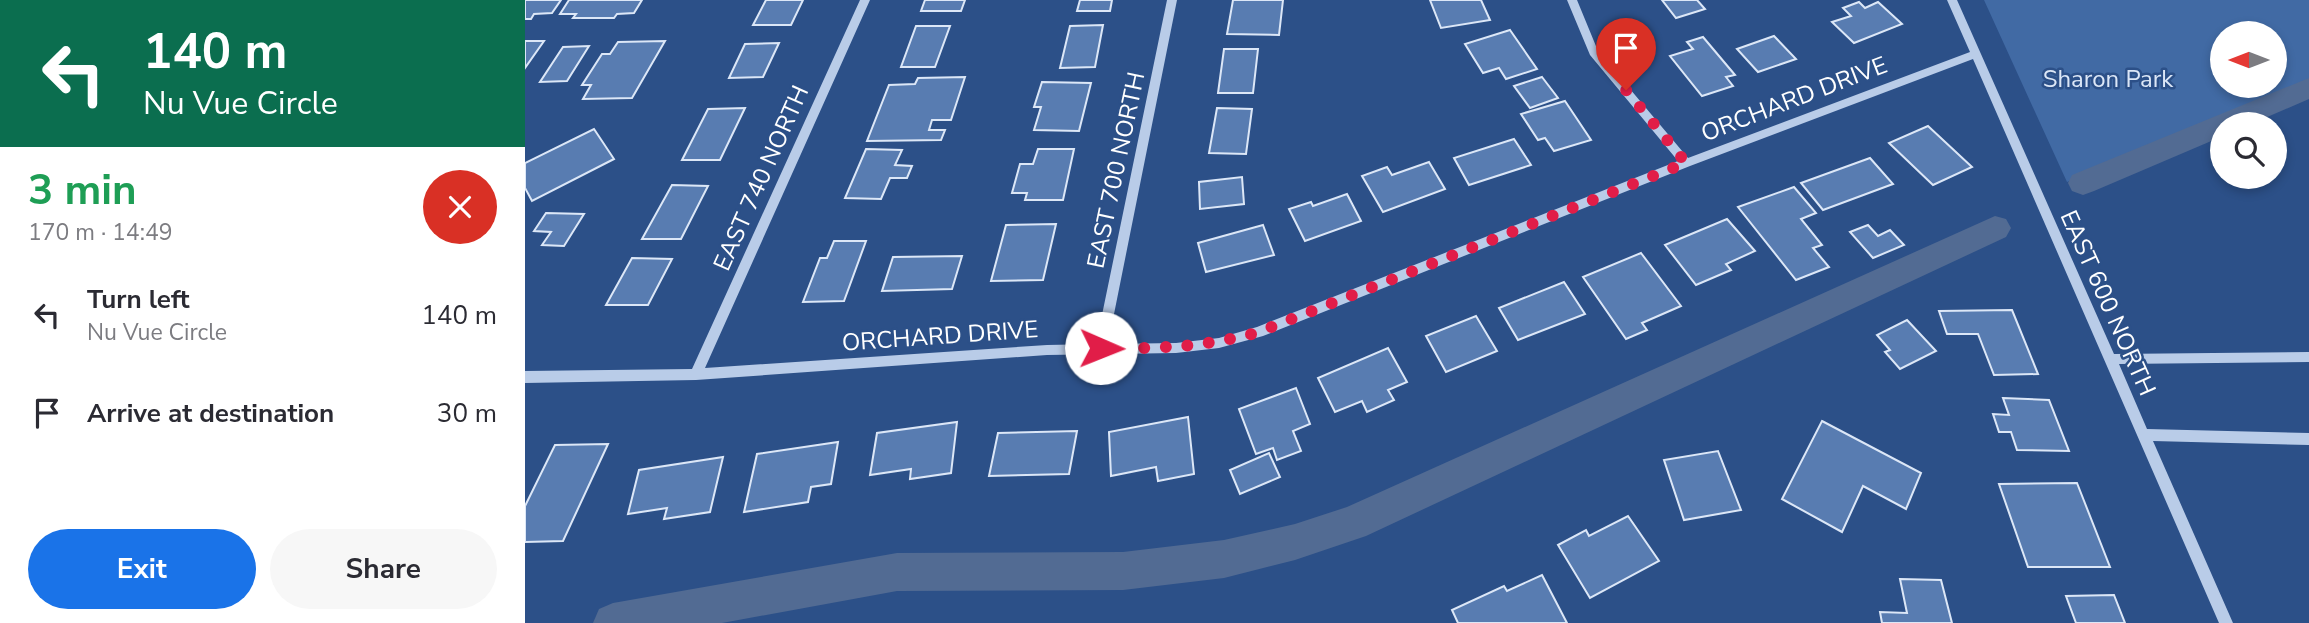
<!DOCTYPE html>
<html lang="en">
<head>
<meta charset="utf-8">
<style>
  body { margin:0; font-family:"Nunito Sans",sans-serif; background:#f7f7f7; color:#2b2b33; height:100vh; display:flex; flex-direction:column; font-size:26px; white-space:nowrap }
  * { box-sizing:border-box; margin:0 }
  p { font-size:23px; color:#7c7c81 }
  .icon { flex:none; width:38px; height:38px; fill:none; stroke:currentColor; stroke-width:2; stroke-linecap:round; stroke-linejoin:round }
  .map { position:relative; flex:1; overflow:hidden }
  .details { display:flex; flex-direction:column; background:#fff; width:525px }
  .details>* { flex:none }
  .top-card { background:#0b6e4f; color:#fff; overflow:hidden }
  .needle { width:46px; rotate:270deg }
  .tools { position:absolute; left:1685px; top:21px; display:grid; gap:14px }
  .tools a { display:grid; place-items:center; width:77px; height:77px; border-radius:50%; background:#fff; box-shadow:0 4px 10px #0003; font-size:35px }
  .pin { position:absolute; display:grid; place-items:center; width:60px; height:60px; color:#fff; margin:-72px -30px; border-radius:50% 50% 50% 0; rotate:-45deg; box-shadow:0 0 7px #0007 }
  .pin .icon { rotate:45deg }
  .me { position:absolute; width:77px; margin:-38px; rotate:91deg; stroke-linejoin:round; filter:drop-shadow(0 0 5px #0008) }
  .turn { display:flex; align-items:center; gap:24px; height:147px; padding:0 28px; font-size:32px }
  .turn .icon { width:91px; height:91px; stroke-width:2.5 }
  .turn b { display:block; font-size:49px; line-height:60px }
  .round { display:grid; place-items:center; flex:none; width:74px; height:74px; border-radius:37px; background:#f7f7f7 }
  .summary { display:flex; align-items:center; justify-content:space-between; height:119px; padding:0 28px }
  h1 { font-size:42px; font-weight:700; line-height:52px; color:#1e9e55 }
  .primary-button { display:flex; gap:14px; margin-top:auto; padding:14px 28px }
  .primary-button a { flex:1; height:80px; border-radius:42px; background:#1a73e8; color:#fff; font-size:28px; font-weight:700; line-height:80px; text-align:center }
  .primary-button a+a { background:#f7f7f7; color:#2b2b33 }
  ul { padding:0; list-style:none }
  li { display:flex; align-items:center; gap:21px; height:98px; padding:0 28px }
  li div { flex:1 }
  li b { display:block; font-size:26px }
  li em { font-style:normal }
  main { display:flex; flex:1; min-height:0 }
  .map>svg:first-child { display:block }
</style>
</head>
<body>
<main>
<section class="details">
<div class="top-card">
<div class="turn"><svg class="icon" aria-label="left" viewBox="0 0 24 24"><path d="M17 20v-9H6M10 6l-5 5 5 5"/></svg><div><b>140 m</b>Nu Vue Circle</div></div>
</div>
<div class="summary"><div><h1>3 min</h1><p>170 m · 14:49</p></div><a class="round" style="background:#d93025;color:#fff"><svg class="icon" aria-label="close" viewBox="0 0 24 24"><path d="M6 6l12 12M18 6L6 18"/></svg></a></div>
<ul>
<li><svg class="icon" aria-label="left" viewBox="0 0 24 24"><path d="M17 20v-9H6M10 6l-5 5 5 5"/></svg><div><b>Turn left</b><p>Nu Vue Circle</p></div><em>140 m</em></li>
<li><svg class="icon" aria-label="arrive" viewBox="0 0 24 24"><path d="M6 21V4h12l-3 4 3 4H6"/></svg><div><b>Arrive at destination</b></div><em>30 m</em></li>
</ul>
<div class="primary-button"><a>Exit</a><a>Share</a></div>
</section>
<div class="map">
<svg width="1784" height="623" viewBox="0 0 1784 623">
  <rect width="100%" height="100%" fill="#2c5088"/>
  <path fill="#416aa4" fill-rule="evenodd" d="M1459,0H1784V80L1542,182ZM1698,33H1750V86H1698Z"/>
  <g fill="none" stroke-linecap="round" stroke-linejoin="round">
    <g fill="#526b93" fill-rule="evenodd">
      <polygon points="1784,78 1784,99 1726,124 1698,124 1698,136 1569,191 1558,195 1547,191 1543,183 1547,175"/>
      <polygon points="1470,216 1481,219 1486,228 1481,237 841,536 770,560 699,578 598,590 372,591 197,623 68,623 74,609 88,603 372,553 598,552 699,540 770,524 822,507"/>
    </g>
  </g>
  <g fill="#587cb1" stroke="#dce7f7" stroke-width="2">
    <polygon points="0,0 36,0 27,13 9,14 6,19 0,19"/>
    <polygon points="44,0 117,0 109,13 92,14 89,18 48,18 51,14 35,14"/>
    <polygon points="241,0 278,0 266,25 228,25"/>
    <polygon points="400,0 440,0 436,11 396,11"/>
    <polygon points="555,0 587,0 585,11 552,11"/>
    <polygon points="708,0 758,0 754,35 702,34"/>
    <polygon points="905,0 956,0 965,20 916,28"/>
    <polygon points="1137,0 1172,0 1180,9 1151,18"/>
    <polygon points="1334,2 1340,8 1353,2 1377,24 1329,43 1307,22 1326,16 1318,8"/>
    <polygon points="578,25 570,67 535,68 545,26"/>
    <polygon points="391,26 425,26 410,67 376,67"/>
    <polygon points="985,30 1012,69 981,79 974,68 958,73 940,44"/>
    <polygon points="1249,36 1271,59 1233,72 1212,49"/>
    <polygon points="1178,37 1210,75 1201,77 1208,86 1177,96 1145,56 1168,49 1162,42"/>
    <polygon points="0,41 19,41 0,68"/>
    <polygon points="140,41 107,98 58,99 66,85 57,85 77,54 85,54 93,42"/>
    <polygon points="254,43 238,77 204,78 220,44"/>
    <polygon points="64,46 42,81 15,82 38,47"/>
    <polygon points="699,49 733,49 728,93 693,93"/>
    <polygon points="440,77 426,120 407,120 404,130 420,130 416,140 342,141 364,85 390,84 393,78"/>
    <polygon points="1017,77 1033,98 1005,108 989,86"/>
    <polygon points="517,82 566,83 554,131 509,130 516,107 509,107"/>
    <polygon points="1040,101 1066,140 1029,151 1020,138 1013,140 996,114"/>
    <polygon points="220,108 195,160 157,160 183,109"/>
    <polygon points="692,108 727,109 721,154 684,153"/>
    <polygon points="1403,126 1447,167 1408,185 1364,143"/>
    <polygon points="69,129 89,159 7,201 0,188 0,163"/>
    <polygon points="989,139 1006,165 944,185 929,158"/>
    <polygon points="341,149 377,150 370,165 387,166 382,178 365,178 356,199 320,198"/>
    <polygon points="513,149 549,149 538,200 500,200 502,193 487,193 495,164 508,164"/>
    <polygon points="1345,158 1368,184 1298,210 1276,183"/>
    <polygon points="904,162 920,189 858,212 837,176 862,167 867,175"/>
    <polygon points="717,177 719,204 675,209 674,182"/>
    <polygon points="147,185 183,186 156,239 117,239"/>
    <polygon points="1269,187 1291,213 1276,219 1297,245 1288,248 1304,267 1271,280 1213,207"/>
    <polygon points="822,194 836,221 780,241 764,209 786,202 788,206"/>
    <polygon points="21,213 59,214 39,246 17,245 26,232 9,231"/>
    <polygon points="1202,219 1230,251 1201,264 1206,270 1171,285 1140,245"/>
    <polygon points="531,224 518,280 466,281 481,225"/>
    <polygon points="738,225 749,255 681,272 673,243"/>
    <polygon points="1343,225 1353,236 1365,230 1379,245 1348,258 1325,232"/>
    <polygon points="309,241 341,241 319,301 278,302 295,258 302,258"/>
    <polygon points="1116,253 1156,306 1117,323 1122,330 1101,339 1058,277"/>
    <polygon points="437,256 427,289 357,291 368,257"/>
    <polygon points="107,258 147,259 123,305 81,305"/>
    <polygon points="1039,282 1060,314 993,340 974,308"/>
    <polygon points="1487,310 1513,374 1469,375 1453,334 1422,334 1414,311"/>
    <polygon points="951,316 972,351 921,372 901,336"/>
    <polygon points="1382,320 1411,351 1375,369 1360,352 1365,350 1352,335"/>
    <polygon points="863,348 882,382 863,390 869,400 842,412 837,401 810,412 793,378"/>
    <polygon points="771,388 785,424 768,431 776,451 752,460 748,448 731,454 714,409"/>
    <polygon points="1478,398 1524,400 1544,451 1492,450 1486,432 1474,432 1468,414 1484,415"/>
    <polygon points="663,417 669,474 633,481 631,467 586,476 584,432"/>
    <polygon points="1297,421 1396,473 1381,509 1338,486 1317,532 1257,499"/>
    <polygon points="432,422 426,473 385,479 386,469 345,475 352,433"/>
    <polygon points="552,431 544,474 464,476 473,433"/>
    <polygon points="313,442 306,484 286,487 283,502 219,512 232,454"/>
    <polygon points="83,444 38,541 0,542 0,506 30,445"/>
    <polygon points="1193,451 1216,510 1159,520 1139,460"/>
    <polygon points="744,453 755,477 715,494 705,470"/>
    <polygon points="198,457 185,512 139,519 142,508 103,514 114,470"/>
    <polygon points="1552,483 1585,567 1503,567 1474,484"/>
    <polygon points="1103,516 1134,561 1065,598 1033,545 1061,530 1064,536"/>
    <polygon points="1017,575 1042,623 933,623 927,610 979,586 982,591"/>
    <polygon points="1375,579 1416,580 1427,623 1357,623 1355,612 1382,613"/>
    <polygon points="1589,595 1600,623 1551,623 1541,596"/>
  </g>
  <g fill="none" stroke-linecap="round" stroke-linejoin="round">
    <polygon fill="#b9cce8" fill-rule="evenodd" points="335,0 345,0 180,368 522,345 571,344 642,0 652,0 583,344 651,343 694,338 732,327 1153,161 1065,55 1042,0 1052,0 1073,51 1163,158 1445,52 1422,0 1432,0 1589,354 1784,352 1784,362 1594,364 1622,429 1784,433 1784,445 1628,441 1708,623 1694,623 1448,59 1165,166 738,336 694,348 651,353 522,355 171,380 0,383 0,371 167,369"/>
  </g>
  <g fill="none" stroke-linecap="round" stroke-linejoin="round">
    <path stroke="#e11d48" stroke-width="12" stroke-dasharray="0 21.6" d="M576,348C631,349 681,347 734,332L1161,163L1101,90"/>
  </g>
  <g text-anchor="middle" dominant-baseline="central" stroke-width="5" stroke-linejoin="round" paint-order="stroke">
    <g font-size="24" fill="#dce7f7" stroke="#2c5088">
      <text x="1583" y="79">Sharon Park</text>
    </g>
    <g font-size="24" fill="#fff" stroke="#2c5088">
      <text transform="translate(1269 99) rotate(-21)">ORCHARD DRIVE</text>
      <text transform="translate(591 170) rotate(-78)">EAST 700 NORTH</text>
      <text transform="translate(236 178) rotate(-66)">EAST 740 NORTH</text>
      <text transform="translate(1583 303) rotate(66)">EAST 600 NORTH</text>
      <text transform="translate(415 336) rotate(-4)">ORCHARD DRIVE</text>
    </g>
  </g>
</svg>
<div class="tools">
<a><svg class="needle" viewBox="-14 -14 28 28"><path d="M0-13l5 13h-10z" fill="#e53935"/><path d="M0 13l5-13h-10z" fill="#7c7c81"/></svg></a>
<a><svg class="icon" aria-label="search" viewBox="0 0 24 24"><circle cx="10" cy="10" r="6"/><path d="M15 15l6 6"/></svg></a>
</div>
<div class="pin" style="left:1101px;top:90px;background:#d93025"><svg class="icon" aria-label="arrive" viewBox="0 0 24 24"><path d="M6 21V4h12l-3 4 3 4H6"/></svg></div>
<svg class="me" style="left:576px;top:348px" viewBox="-20 -20 40 40"><circle r="19" fill="#fff"/><path d="M0-13L10 11 0 6-10 11z" fill="#e11d48"/></svg>
</div>
</main>
</body>
</html>
